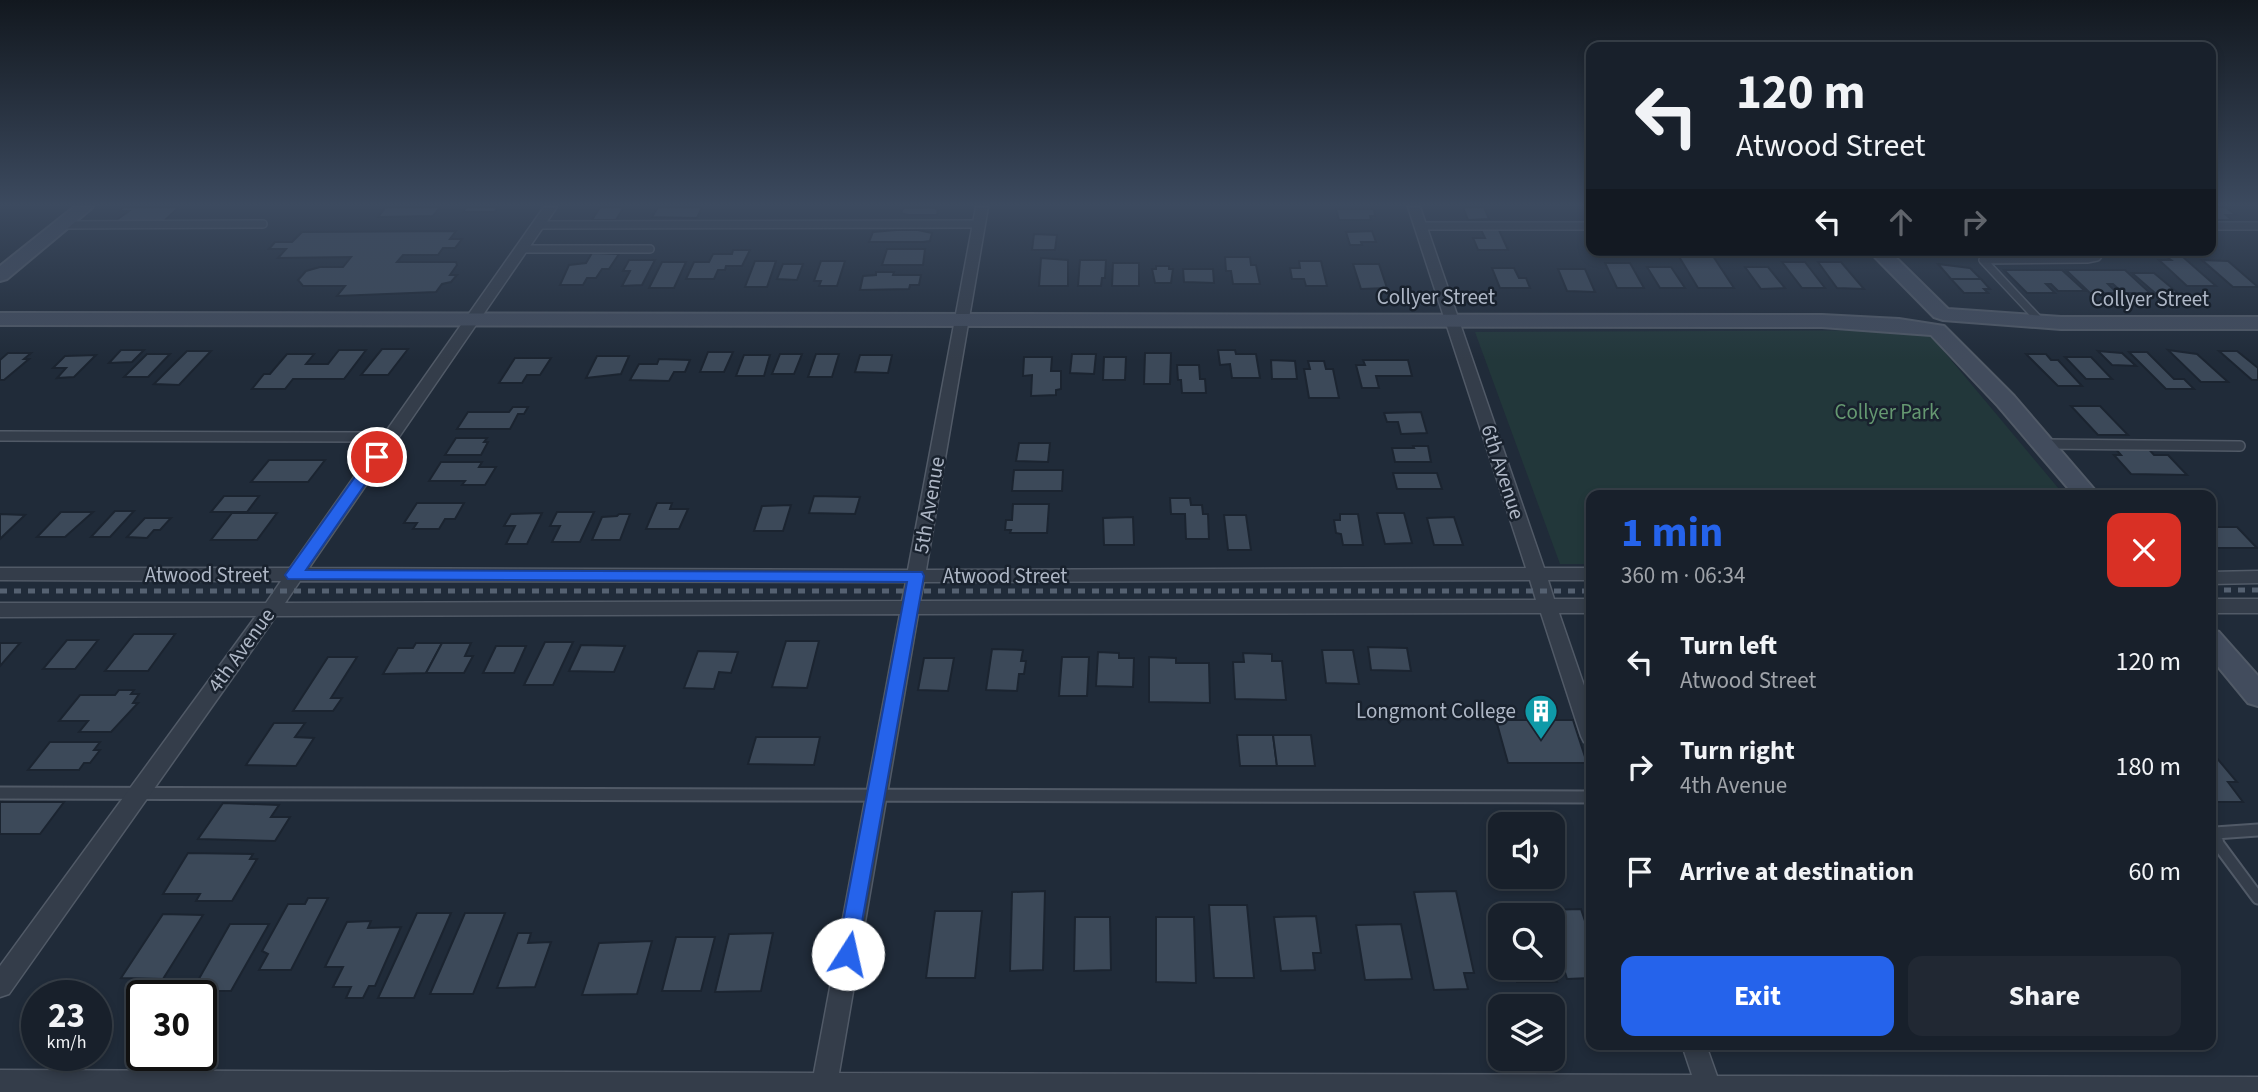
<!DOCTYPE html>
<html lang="en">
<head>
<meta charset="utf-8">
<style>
  body { margin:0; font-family:"Source Sans 3",sans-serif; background:#212833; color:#f1f3f6; height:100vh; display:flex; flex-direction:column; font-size:26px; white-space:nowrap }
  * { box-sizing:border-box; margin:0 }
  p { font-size:23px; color:#9fa3a9 }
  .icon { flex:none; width:38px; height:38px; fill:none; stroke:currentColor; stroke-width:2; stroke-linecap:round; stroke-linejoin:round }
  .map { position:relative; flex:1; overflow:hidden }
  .panel { position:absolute; left:1586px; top:490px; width:630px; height:560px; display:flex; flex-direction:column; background:#18202b; border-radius:14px; box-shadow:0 4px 10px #0003,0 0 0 2px #363e47 }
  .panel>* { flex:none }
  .guide { position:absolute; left:1586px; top:42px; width:630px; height:214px; border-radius:14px; box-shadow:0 4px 10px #0003,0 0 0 2px #363e47; background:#18202b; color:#f1f3f6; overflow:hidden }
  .buttons { position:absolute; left:1488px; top:812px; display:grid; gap:14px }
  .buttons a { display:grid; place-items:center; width:77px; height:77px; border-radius:14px; background:#18202b; box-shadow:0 4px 10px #0003,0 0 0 2px #363e47; font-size:35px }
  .speed { position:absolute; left:21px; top:980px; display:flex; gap:14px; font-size:35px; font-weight:700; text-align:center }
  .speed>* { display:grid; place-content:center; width:91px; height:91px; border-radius:50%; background:#18202b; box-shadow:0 4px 10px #0003,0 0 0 2px #363e47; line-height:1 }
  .speed small { font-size:18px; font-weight:400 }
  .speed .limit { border:4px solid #111; border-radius:10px; background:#fff; color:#111 }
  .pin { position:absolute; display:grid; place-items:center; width:60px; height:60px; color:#fff; margin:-30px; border:4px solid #fff; border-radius:50%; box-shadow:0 2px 7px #0007 }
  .me { position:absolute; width:77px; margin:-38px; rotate:10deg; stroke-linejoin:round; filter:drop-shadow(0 0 5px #0008) }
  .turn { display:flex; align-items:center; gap:24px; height:147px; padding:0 35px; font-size:32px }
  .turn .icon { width:91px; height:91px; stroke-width:2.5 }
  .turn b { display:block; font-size:49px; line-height:60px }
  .lanes { display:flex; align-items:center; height:66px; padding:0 35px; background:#0003; justify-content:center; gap:35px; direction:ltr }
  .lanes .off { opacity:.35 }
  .round { display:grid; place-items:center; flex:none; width:74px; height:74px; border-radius:14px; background:#212833 }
  .headline { display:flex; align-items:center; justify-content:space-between; height:119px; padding:0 35px }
  h1 { font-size:42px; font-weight:700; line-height:52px; color:#2563eb }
  .action { display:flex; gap:14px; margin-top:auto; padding:14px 35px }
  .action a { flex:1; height:80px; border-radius:14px; background:#2563eb; color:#fff; font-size:28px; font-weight:700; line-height:80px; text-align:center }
  .action a+a { background:#212833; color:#f1f3f6 }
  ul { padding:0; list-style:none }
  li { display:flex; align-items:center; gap:21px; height:105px; padding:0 35px }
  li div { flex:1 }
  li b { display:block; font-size:26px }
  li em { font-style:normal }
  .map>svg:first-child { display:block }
</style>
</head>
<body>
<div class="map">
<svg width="2258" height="1092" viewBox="0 0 2258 1092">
  <rect width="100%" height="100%" fill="#202b39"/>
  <polygon fill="#22373a" points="1926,330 2064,495 1591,495 1591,564 1560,564 1475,332"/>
  <g fill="#3c4959" stroke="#1b2430" stroke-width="2">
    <polygon points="123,207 179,207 163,222 115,221 129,211 120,211"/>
    <polygon points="386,207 440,207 433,216 378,217"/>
    <polygon points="467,207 498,207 495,212 463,212"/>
    <polygon points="600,207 624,207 616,220 592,220"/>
    <polygon points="658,207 702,207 697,218 652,217"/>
    <polygon points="1463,207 1484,207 1489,219 1468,220"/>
    <polygon points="2210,207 2225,207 2236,215 2226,215 2232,220 2216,220 2210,216"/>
    <polygon points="903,208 930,207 938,209 937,215 908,215 901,213"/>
    <polygon points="1336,209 1374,209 1375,216 1370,216 1371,220 1339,220"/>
    <polygon points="896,230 918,230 932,233 930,241 923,242 869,242 873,232"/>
    <polygon points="1481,230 1499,230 1508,250 1478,250 1473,238 1485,238"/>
    <polygon points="456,231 450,239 462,239 455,248 443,248 438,255 403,255 397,262 456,262 457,265 450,275 457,275 451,282 442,284 436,292 337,296 345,286 303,286 298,280 306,271 320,267 343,267 351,257 278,258 286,249 269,249 275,242 292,242 302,232"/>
    <polygon points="1372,231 1376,242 1361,242 1362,245 1350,245 1346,232"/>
    <polygon points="1034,234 1057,235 1055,250 1032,250"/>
    <polygon points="887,249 925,249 923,265 882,265"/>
    <polygon points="733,250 750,250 742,266 726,266 725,270 718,270 714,279 686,279 694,262 709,262 713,254 732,254"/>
    <polygon points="1675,250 1709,250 1734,288 1698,288"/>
    <polygon points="592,253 619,254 609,269 602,269 596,278 587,278 583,285 560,285 569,265 586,263"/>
    <polygon points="1225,257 1250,257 1251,265 1256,265 1260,284 1233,284 1231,271 1226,271"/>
    <polygon points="2167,257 2183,257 2216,286 2187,286 2159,260 2171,260"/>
    <polygon points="1041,258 1068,260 1068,286 1039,286"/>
    <polygon points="629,260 655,260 642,285 622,286 630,271 623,271"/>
    <polygon points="1080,260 1106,260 1105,278 1102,278 1101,286 1078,286"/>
    <polygon points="2202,260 2228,261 2258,287 2233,287"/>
    <polygon points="755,261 776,261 767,287 745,287"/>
    <polygon points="821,261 845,261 837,286 819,286 821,281 814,281"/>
    <polygon points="1299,261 1321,261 1327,286 1306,286 1304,279 1292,279 1290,268 1300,268"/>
    <polygon points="662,262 686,262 674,288 649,288"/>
    <polygon points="1782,262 1805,262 1825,288 1802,288"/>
    <polygon points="1818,262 1841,262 1864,289 1837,288"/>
    <polygon points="1113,263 1139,263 1139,286 1112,286"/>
    <polygon points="1605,263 1630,263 1644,288 1617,288"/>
    <polygon points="783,264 803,264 797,280 777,279"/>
    <polygon points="1353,264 1379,264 1387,288 1361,289"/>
    <polygon points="1938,264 1970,268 1981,279 1951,279"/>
    <polygon points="1156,266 1169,266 1169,269 1173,269 1171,283 1155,283 1152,269 1156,269"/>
    <polygon points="1647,267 1671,267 1685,288 1660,288"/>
    <polygon points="1745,267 1768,267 1785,288 1761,289"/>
    <polygon points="1492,268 1514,268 1519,278 1526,278 1530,288 1500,288"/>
    <polygon points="1183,269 1213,269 1214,283 1184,282"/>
    <polygon points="1558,269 1585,269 1595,292 1567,291"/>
    <polygon points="2004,270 2062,270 2085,291 2058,291 2051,284 2046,284 2055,293 2027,293"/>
    <polygon points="2066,270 2125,270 2150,293 2123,293 2113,284 2108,284 2117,293 2090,293"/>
    <polygon points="876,272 894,272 893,275 921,275 919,285 910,285 909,289 860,290 863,276 876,275"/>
    <polygon points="2132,273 2154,273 2178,293 2155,293"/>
    <polygon points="1951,279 1981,279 1990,289 1984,289 1988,293 1964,293"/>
    <polygon points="382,349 408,349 388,375 361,375"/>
    <polygon points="121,350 144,350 132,362 109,363"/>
    <polygon points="339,350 366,350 344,379 293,379 285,389 252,389 264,374 270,374 287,354 314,354 306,364 328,364"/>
    <polygon points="1218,350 1235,350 1236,354 1256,354 1260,378 1232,378 1230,364 1220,365"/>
    <polygon points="2168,350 2197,354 2228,382 2201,382"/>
    <polygon points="187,351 211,351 179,385 154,384"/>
    <polygon points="2098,351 2122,353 2136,366 2112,365"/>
    <polygon points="2219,351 2237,351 2258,368 2258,380 2252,380"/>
    <polygon points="708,352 733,352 724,372 700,372"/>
    <polygon points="2129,352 2147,352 2174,379 2184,379 2194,389 2166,389"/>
    <polygon points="8,353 31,353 24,359 29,359 4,380 0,380 0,360"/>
    <polygon points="1145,353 1171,353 1170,384 1144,384"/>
    <polygon points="147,354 170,354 148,377 124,377"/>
    <polygon points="780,354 802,354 794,374 772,374"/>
    <polygon points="816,354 839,354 832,377 808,377"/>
    <polygon points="1072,354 1096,354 1094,374 1070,373"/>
    <polygon points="2026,354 2046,354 2051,360 2058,360 2082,386 2058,386"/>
    <polygon points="96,355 74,377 57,378 66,368 53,368 65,356"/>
    <polygon points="744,355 770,355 764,376 736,376"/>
    <polygon points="860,355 892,355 888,373 855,372"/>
    <polygon points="597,356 629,356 621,374 586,378"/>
    <polygon points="1024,357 1052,357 1051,371 1061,371 1061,389 1056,390 1056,395 1031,396 1032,375 1023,376"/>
    <polygon points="1104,357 1126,357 1125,380 1103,380"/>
    <polygon points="2065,357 2091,357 2112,379 2086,379"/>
    <polygon points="515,358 551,358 540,375 527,375 522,383 499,383"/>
    <polygon points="659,359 690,360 685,372 674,372 669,381 630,380 639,364 657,364"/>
    <polygon points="1271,360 1295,361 1297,379 1272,379"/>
    <polygon points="1363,360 1408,360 1412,376 1376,376 1379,388 1362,388 1356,365 1365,365"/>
    <polygon points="1308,361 1324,361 1326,369 1333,369 1339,398 1309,398 1304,369 1310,369"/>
    <polygon points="1177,365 1199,365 1200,379 1205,379 1206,393 1182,393 1181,380 1178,380"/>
    <polygon points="2071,406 2100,406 2128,435 2098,435"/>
    <polygon points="513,407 528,407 524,414 518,414 510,429 457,429 468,412 509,412"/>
    <polygon points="1421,412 1427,433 1401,434 1398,422 1387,422 1384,413"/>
    <polygon points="456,438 487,438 484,442 488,442 481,455 445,455"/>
    <polygon points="1019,443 1050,443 1048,462 1016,461"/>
    <polygon points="1413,446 1428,446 1431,462 1395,462 1392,448 1414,448"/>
    <polygon points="2113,446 2146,446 2154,455 2168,455 2187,475 2131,474 2114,455 2121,455"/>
    <polygon points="269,460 325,460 308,482 251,482"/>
    <polygon points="441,462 482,462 479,467 496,467 485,485 462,485 465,481 429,481"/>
    <polygon points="1014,470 1063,470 1062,491 1012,491"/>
    <polygon points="1393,473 1437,473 1442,489 1397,489"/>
    <polygon points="224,496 259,496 247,512 211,512"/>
    <polygon points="814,496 860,497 855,514 809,513"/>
    <polygon points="1170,498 1190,498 1191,505 1202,505 1203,514 1208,514 1209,539 1186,539 1185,514 1171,514"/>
    <polygon points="417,503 464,503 455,519 445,519 439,529 413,529 417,523 404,523"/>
    <polygon points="657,503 672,503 670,509 688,509 679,529 646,529"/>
    <polygon points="1013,504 1049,504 1047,533 1010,533 1011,530 1005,530 1006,520 1012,520"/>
    <polygon points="791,505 783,531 754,531 762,506"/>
    <polygon points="115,511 134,511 110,537 91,537"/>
    <polygon points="61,512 93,512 65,537 37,537"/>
    <polygon points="557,512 594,512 580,542 552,542 560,526 550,526"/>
    <polygon points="232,513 277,513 257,540 211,540"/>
    <polygon points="542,513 527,544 506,544 515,526 504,526 511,514"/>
    <polygon points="1377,513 1404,513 1412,543 1385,544"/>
    <polygon points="0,514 25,515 0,539"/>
    <polygon points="619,514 630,514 620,540 592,540 602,517 617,516"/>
    <polygon points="1340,514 1358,514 1363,545 1343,545 1341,534 1336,533 1334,520 1340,520"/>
    <polygon points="1224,515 1246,515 1251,550 1228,550"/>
    <polygon points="1133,517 1134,545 1104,545 1103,518"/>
    <polygon points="1454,517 1463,545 1434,545 1427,518"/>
    <polygon points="145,518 171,518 160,530 154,530 147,538 127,537"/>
    <polygon points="2210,527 2237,527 2257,548 2210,548"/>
    <polygon points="134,634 175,634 148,671 105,671"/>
    <polygon points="67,640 98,640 75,669 43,669"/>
    <polygon points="786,641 819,641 807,688 772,687"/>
    <polygon points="545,642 573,642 553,685 524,685"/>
    <polygon points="0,643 20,643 0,666"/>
    <polygon points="416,643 442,643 426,673 383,674 398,648 413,648"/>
    <polygon points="442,643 471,643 465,656 473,656 464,673 426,673"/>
    <polygon points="581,645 625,646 614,672 569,671"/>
    <polygon points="496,646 526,646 514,673 483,673"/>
    <polygon points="1368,647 1407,648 1411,671 1371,670"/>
    <polygon points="992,649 1023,650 1021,661 1026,661 1024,674 1019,674 1017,691 986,690"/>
    <polygon points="1322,650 1353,650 1359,684 1326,683"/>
    <polygon points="698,651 738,652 731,673 719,672 714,689 684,688"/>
    <polygon points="1098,652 1119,653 1119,658 1134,658 1133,687 1096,686"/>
    <polygon points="1243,653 1272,654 1272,661 1282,661 1286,700 1235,699 1233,662 1244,662"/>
    <polygon points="328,657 357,657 331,698 342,698 333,711 293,711"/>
    <polygon points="1062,657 1089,657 1087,696 1059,696"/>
    <polygon points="1149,657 1176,658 1176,663 1209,663 1210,703 1149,702"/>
    <polygon points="924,658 954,658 948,691 918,690"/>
    <polygon points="119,690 134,690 131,694 139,694 133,703 138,703 111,732 79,732 88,721 59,721 80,695 115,695"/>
    <polygon points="1496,720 1573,720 1587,763 1508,763"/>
    <polygon points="274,723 305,723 295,737 314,738 296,766 246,765"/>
    <polygon points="1237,735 1273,735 1277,766 1240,766"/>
    <polygon points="1273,735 1311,735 1315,766 1277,766"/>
    <polygon points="756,737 820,737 814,765 748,764"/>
    <polygon points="50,742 100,742 94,750 100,750 90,763 84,763 79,770 28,770"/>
    <polygon points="2210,750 2237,782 2228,782 2243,802 2210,802"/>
    <polygon points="0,797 5,797 1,802 64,802 40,834 0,834"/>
    <polygon points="223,803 279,805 271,817 290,817 275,841 198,839"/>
    <polygon points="188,853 253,854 250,859 257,859 232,901 196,901 200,894 163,894"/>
    <polygon points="1045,891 1043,970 1010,971 1012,892"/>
    <polygon points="1456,891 1474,973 1464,973 1468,989 1434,990 1414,892"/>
    <polygon points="308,898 328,898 291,970 259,970 268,954 262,951 288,904 305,904"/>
    <polygon points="1209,905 1247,905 1254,978 1214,978"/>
    <polygon points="1509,906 1536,906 1538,915 1512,915"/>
    <polygon points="1581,909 1591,939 1591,978 1567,979 1552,930 1552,915 1548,915 1546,910"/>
    <polygon points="935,911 982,911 975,978 926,978"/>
    <polygon points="417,913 451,913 414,998 378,998"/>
    <polygon points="465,913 505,913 473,994 430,994"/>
    <polygon points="163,914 203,915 163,979 121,978"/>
    <polygon points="1316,916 1321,953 1313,953 1315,970 1281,971 1274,917"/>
    <polygon points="1075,917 1110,917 1111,970 1074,971"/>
    <polygon points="1156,917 1194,917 1196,983 1156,982"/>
    <polygon points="371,921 368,928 401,927 375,986 369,986 363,998 346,998 351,987 333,987 343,967 325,967 347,922"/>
    <polygon points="230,924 269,924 231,991 192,991"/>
    <polygon points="1401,924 1412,979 1365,980 1356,925"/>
    <polygon points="518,933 531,933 528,943 551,942 535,987 497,988"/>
    <polygon points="773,933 761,991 715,992 729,934"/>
    <polygon points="676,937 715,937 701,991 662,991"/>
    <polygon points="652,941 637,994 582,995 599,943"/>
    <polygon points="1552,964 1557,982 1517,982 1513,968 1552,968"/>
  </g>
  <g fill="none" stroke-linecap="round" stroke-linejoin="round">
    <defs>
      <g id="lane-far2">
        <polyline points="63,225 263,224"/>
        <polyline points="539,225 979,224"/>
        <polyline points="1420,226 1591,226"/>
        <polyline points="2210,226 2258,226"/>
        <polyline points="522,249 650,249"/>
        <polyline points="2041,322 1983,260 2087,259 2097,257 2099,254 2095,250"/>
      </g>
      <g id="lane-far1">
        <polyline points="0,436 391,437"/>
        <polyline points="2045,444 2240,446"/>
      </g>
      <g id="lane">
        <polyline points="0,793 1591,797"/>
        <polyline points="2258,830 2215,833 2218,844 2258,898"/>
      </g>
      <g id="street">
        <path d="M544,207H557L309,568L908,570L976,207H988L926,570L1526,568L1408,207H1420L1544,568H1591V580H1548L1554,599H1591V613H1559L1591,706V744L1584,742L1581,736L1541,613L918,614L839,1073L1692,1075L1682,1045H1706L1717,1076L2258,1077V1092H0V1070L814,1073L900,614L276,616L9,994L0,997V966L256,616L0,617V603H266L281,581L0,580V568H290ZM1530,580L1536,600L920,601L924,582ZM300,581L906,582L902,601L285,603Z"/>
        <polygon points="2258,571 2258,583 2210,584 2210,572"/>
        <rect x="2210" y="599" width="48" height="14"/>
      </g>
      <g id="secondary">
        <polygon points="74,207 93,207 7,279 0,281 0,266"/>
        <polygon points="1868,250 1888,250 1948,309 2061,317 2258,317 2258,329 2061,329 1943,320 1934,317"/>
        <polygon points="0,313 1822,315 1899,319 1944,326 2014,396 2099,495 2074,495 1998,406 1931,335 1822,327 0,325"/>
        <polygon points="2210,629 2219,632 2258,676 2258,706 2248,703 2210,657"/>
      </g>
    </defs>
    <use href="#lane-far2" stroke="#515a67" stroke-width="10"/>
    <use href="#lane-far1" stroke="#515a67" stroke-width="12"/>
    <use href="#lane" stroke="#515a67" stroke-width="15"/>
    <use href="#street" stroke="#515a67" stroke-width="3"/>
    <use href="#secondary" stroke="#515a67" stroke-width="4"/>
    <use href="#lane-far2" stroke="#343d4a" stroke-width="7"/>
    <use href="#lane-far1" stroke="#343d4a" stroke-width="9"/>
    <use href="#lane" stroke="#343d4a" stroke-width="11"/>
    <use href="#street" fill="#343d4a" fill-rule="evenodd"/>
    <use href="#secondary" fill="#424c5d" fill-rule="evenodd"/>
    <g stroke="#556171" stroke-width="5" stroke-dasharray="7 7" stroke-linecap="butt">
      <polyline points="2210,590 2258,590"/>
      <polyline points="0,591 1591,591"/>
    </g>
  </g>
  <linearGradient id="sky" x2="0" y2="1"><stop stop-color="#12181f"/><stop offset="0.57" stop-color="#3c4a5f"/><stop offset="1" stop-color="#3c4a5f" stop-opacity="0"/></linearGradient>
  <rect width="2258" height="360" fill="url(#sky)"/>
  <polygon fill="#2563eb" stroke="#184099" stroke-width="2" points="377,452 384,457 306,570 922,572 924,576 855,961 848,964 840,961 837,954 907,582 288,579 285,575 288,571 372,453"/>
  <defs>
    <symbol id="building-pin" viewBox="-11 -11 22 30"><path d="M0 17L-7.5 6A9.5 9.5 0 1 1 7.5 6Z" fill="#0f9aa8" stroke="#19222e"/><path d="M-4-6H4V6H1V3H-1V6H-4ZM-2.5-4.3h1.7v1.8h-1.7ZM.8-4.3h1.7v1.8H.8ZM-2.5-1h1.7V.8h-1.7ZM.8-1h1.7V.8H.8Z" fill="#fff"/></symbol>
  </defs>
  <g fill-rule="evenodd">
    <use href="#building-pin" x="1522" y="692" width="38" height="52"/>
  </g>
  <g text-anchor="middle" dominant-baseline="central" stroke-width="5" stroke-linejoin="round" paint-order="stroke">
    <g font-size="21" fill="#aeb7c6" stroke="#19222e">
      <text x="1436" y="297">Collyer Street</text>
      <text x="2150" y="299">Collyer Street</text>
      <text transform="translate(1503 472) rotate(72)">6th Avenue</text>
      <text transform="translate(929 505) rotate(-80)">5th Avenue</text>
      <text x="207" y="575">Atwood Street</text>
      <text x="1005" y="576">Atwood Street</text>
      <text transform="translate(241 650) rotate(-54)">4th Avenue</text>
    </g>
    <g font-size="21" fill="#659871" stroke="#19222e">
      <text x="1887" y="412">Collyer Park</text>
    </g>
    <g font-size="21" fill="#aeb7c6" stroke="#19222e" text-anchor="end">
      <text x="1516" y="711">Longmont College</text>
    </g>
  </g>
</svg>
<div class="buttons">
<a><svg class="icon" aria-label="sound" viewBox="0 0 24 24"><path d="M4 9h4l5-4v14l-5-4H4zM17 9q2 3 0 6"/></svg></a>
<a><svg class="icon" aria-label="search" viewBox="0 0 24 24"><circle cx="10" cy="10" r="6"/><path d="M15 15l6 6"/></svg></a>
<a><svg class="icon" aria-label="layers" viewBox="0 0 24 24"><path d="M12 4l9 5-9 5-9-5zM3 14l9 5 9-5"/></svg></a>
</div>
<div class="speed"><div>23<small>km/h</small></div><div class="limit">30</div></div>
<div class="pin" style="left:377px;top:457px;background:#d93025"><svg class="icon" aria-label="arrive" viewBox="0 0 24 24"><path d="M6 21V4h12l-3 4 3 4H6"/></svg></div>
<svg class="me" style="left:848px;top:954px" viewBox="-20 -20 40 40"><circle r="19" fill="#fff"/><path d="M0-13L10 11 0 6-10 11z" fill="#2563eb"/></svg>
<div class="guide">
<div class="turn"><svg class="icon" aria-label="left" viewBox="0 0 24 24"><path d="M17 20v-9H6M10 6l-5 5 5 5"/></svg><div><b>120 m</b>Atwood Street</div></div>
<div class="lanes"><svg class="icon" aria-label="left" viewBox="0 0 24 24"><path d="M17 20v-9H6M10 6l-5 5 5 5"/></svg><svg class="icon off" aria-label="ahead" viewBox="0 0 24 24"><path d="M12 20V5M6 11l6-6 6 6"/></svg><svg class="icon off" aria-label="right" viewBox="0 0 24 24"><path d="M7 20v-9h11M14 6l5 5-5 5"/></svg></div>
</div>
<section class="panel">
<div class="headline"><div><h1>1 min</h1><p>360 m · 06:34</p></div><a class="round" style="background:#d93025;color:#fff"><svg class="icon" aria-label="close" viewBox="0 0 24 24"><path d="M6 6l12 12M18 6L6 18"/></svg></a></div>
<ul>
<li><svg class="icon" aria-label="left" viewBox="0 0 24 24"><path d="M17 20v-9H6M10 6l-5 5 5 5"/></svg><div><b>Turn left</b><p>Atwood Street</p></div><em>120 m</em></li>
<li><svg class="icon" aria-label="right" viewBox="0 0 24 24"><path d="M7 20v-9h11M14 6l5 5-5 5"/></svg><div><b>Turn right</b><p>4th Avenue</p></div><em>180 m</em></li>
<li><svg class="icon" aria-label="arrive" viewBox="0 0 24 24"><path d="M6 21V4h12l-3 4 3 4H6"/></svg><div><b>Arrive at destination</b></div><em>60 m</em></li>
</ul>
<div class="action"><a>Exit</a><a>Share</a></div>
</section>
</div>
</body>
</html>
